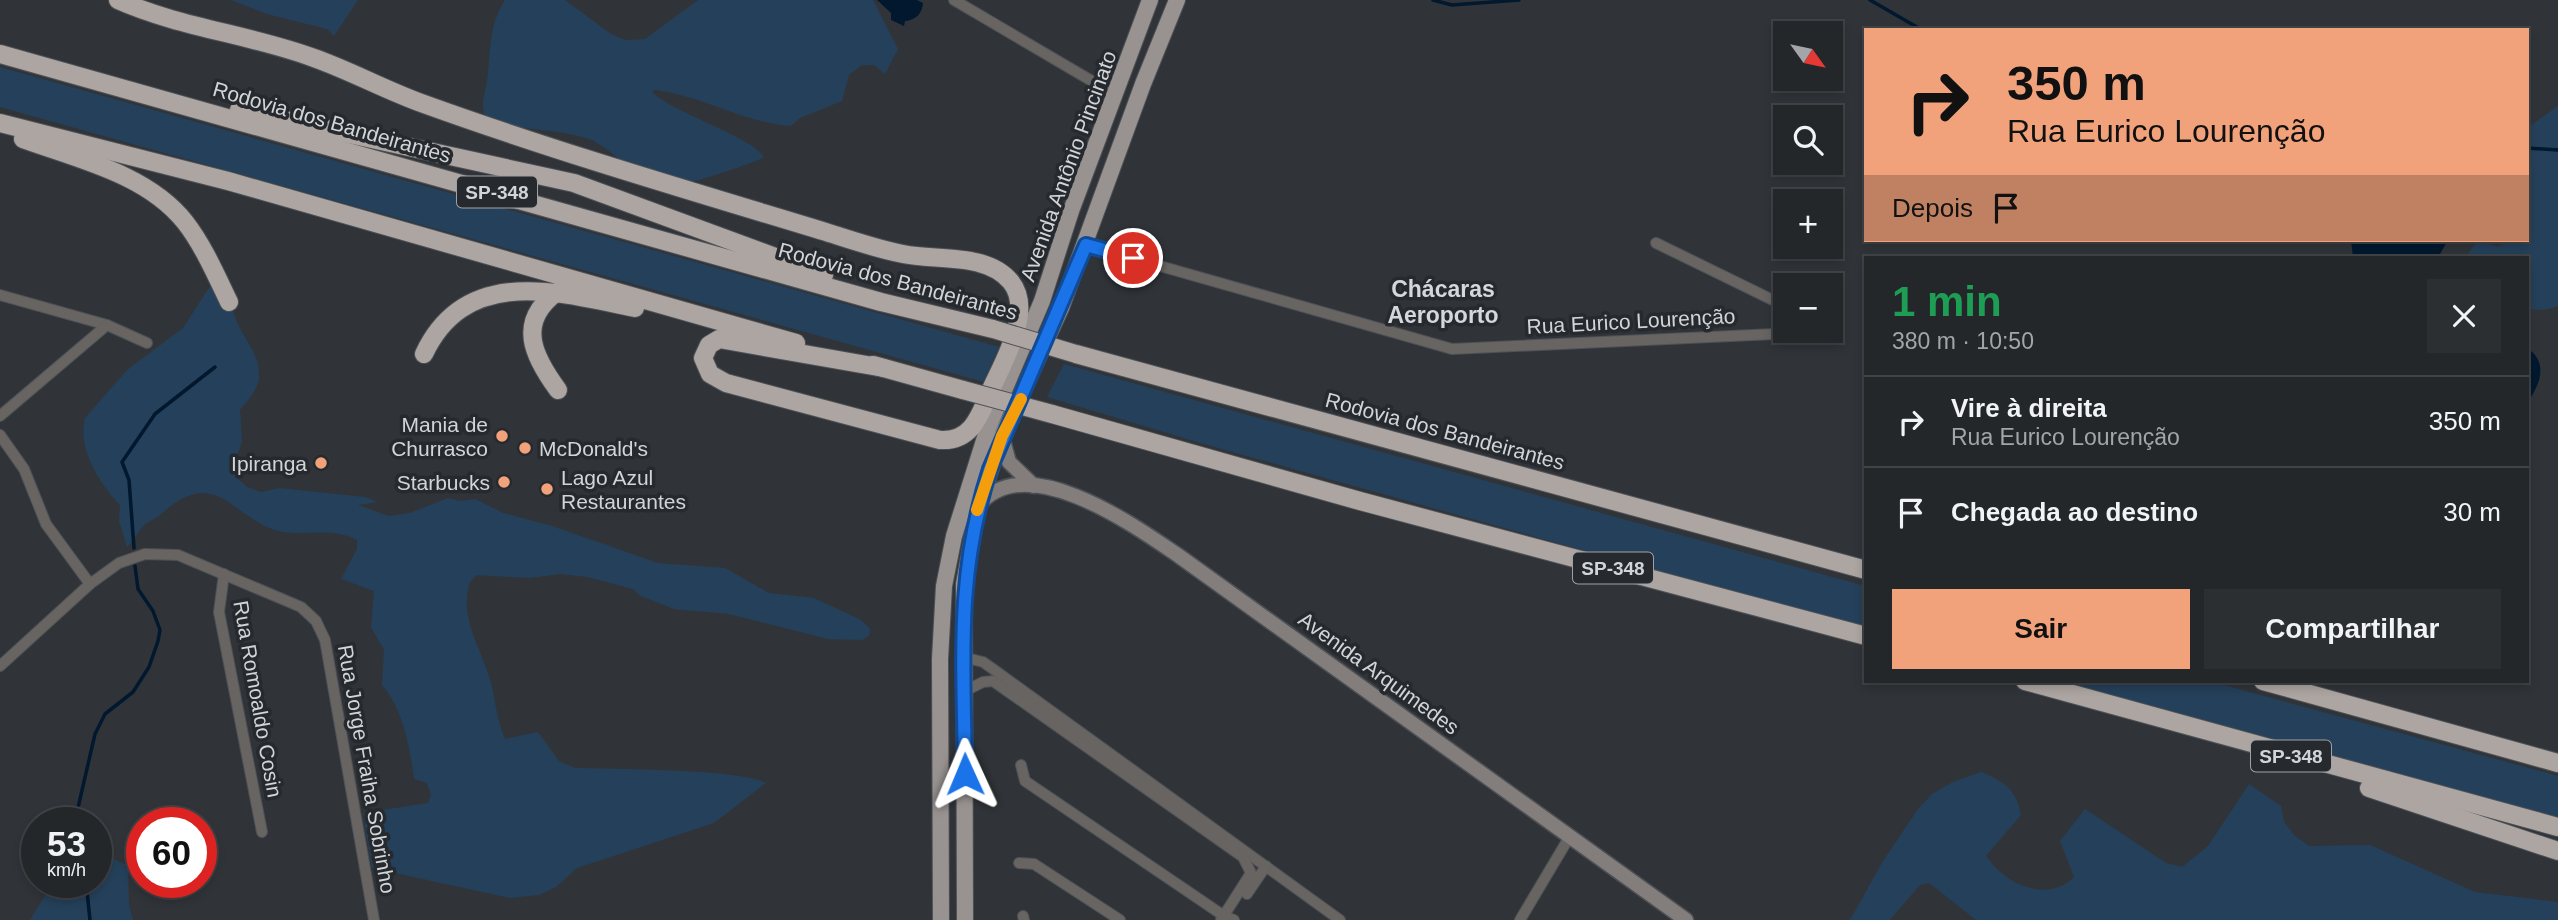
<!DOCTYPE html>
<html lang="pt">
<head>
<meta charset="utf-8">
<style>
  body { margin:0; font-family:Helvetica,sans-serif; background:#2c2f32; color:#f1f3f6; height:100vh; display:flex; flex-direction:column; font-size:26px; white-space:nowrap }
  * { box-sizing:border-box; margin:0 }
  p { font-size:23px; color:#a3a5a8 }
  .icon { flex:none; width:38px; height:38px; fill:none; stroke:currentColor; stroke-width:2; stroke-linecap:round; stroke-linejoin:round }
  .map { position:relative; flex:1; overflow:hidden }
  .panel { position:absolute; left:1864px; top:256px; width:665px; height:427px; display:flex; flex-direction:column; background:#24272a; border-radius:0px; box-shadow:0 4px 10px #0003,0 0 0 2px #414447 }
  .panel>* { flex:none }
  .top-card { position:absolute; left:1864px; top:28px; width:665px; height:214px; border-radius:0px; box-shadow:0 4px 10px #0003,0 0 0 2px #414447; background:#f1a27b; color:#111; overflow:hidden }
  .needle { width:46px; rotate:123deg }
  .fabs { position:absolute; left:1773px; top:21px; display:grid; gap:14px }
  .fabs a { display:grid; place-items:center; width:70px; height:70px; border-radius:0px; background:#24272a; box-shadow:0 4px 10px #0003,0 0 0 2px #414447; font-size:35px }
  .speed { position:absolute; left:21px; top:807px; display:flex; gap:14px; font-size:35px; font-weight:700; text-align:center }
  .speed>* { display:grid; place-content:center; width:91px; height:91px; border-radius:50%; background:#24272a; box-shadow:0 4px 10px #0003,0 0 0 2px #414447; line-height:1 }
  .speed small { font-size:18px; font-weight:400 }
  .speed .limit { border:10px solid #d22; background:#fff; color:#111 }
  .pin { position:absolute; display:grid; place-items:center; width:60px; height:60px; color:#fff; margin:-30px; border:4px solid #fff; border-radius:50%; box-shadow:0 2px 7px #0007 }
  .me { position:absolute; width:77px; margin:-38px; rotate:359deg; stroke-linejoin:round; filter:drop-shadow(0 0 5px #0008) }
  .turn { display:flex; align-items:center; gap:24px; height:147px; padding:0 28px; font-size:32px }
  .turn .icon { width:91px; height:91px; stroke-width:2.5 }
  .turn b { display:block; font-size:49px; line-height:60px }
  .then { display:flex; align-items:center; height:66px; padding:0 28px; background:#0003; gap:14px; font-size:26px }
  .round { display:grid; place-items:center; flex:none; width:74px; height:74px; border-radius:0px; background:#2c2f32 }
  .summary { display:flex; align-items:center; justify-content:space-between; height:119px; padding:0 28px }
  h1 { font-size:42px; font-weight:700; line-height:52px; color:#1e9e55 }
  .action { display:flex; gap:14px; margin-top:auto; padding:14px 28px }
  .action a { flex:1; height:80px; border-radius:0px; background:#f1a27b; color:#111; font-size:28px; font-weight:700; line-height:80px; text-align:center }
  .action a+a { background:#2c2f32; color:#f1f3f6 }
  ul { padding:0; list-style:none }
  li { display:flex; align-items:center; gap:21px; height:91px; padding:0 28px; border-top:2px solid #414447 }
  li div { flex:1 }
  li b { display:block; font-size:26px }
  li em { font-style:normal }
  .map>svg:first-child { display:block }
</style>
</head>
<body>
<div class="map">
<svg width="2558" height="920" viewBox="0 0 2558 920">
  <rect width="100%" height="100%" fill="#303438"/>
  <g fill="#25405a">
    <polygon points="231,0 358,0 334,36 327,29 267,14"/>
    <path d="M505,0H565L611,34L625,40L645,39L698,0H873L898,49L885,74L874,65H862L849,75L842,101L800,118L791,126C743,123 702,95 654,90L652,92C676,114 754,138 764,157C759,161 700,181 693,181C679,181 652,181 640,174C621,164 606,144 586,138C553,128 518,131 485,119C481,98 484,99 487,81C491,52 488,26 505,0Z"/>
    <polygon points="0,67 999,347 984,382 0,107"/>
    <polygon points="2558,106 2558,306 2544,310 2527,309 2527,257 2465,257 2475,244 2483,242 2498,247 2509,240 2527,240 2527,128"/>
    <path d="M210,286C233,297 231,312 241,330C249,346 260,357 259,376C259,389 248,400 240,410L242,441L234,465L237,478L247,487L261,492L279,488L365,497L378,502L358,505L389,516L410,513L448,498L459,501L475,499L503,513L552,526L658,563L725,568L769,593L814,598L861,620L870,629L869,636L862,640L828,639L729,614L674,609L641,596L633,589L587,577L561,574L529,578L476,575L470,582C459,615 479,645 489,676C496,698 495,716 505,739L538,732L559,761L575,768C611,769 742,769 766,783L714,823L577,868L556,887L539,895L510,898L372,868L363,813L428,803L431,795L427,783L414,779C410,748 403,709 382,685L384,650L371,627L374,591L341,579L357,549V540C331,526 304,537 278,531C261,527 245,513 231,504C204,484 184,494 161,514C156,519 148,521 143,526C137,533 134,541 127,547L119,521L120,505C100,484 77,449 85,418L127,370L183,328Z"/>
    <polygon points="1064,364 1865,586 1865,629 1204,444 1047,397"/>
    <polygon points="2054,681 2209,681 2224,685 2558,776 2558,819"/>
    <path d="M1981,772C2005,782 2016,789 2021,815L1986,856C2005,884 2047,904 2074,877L2060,841L2085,809L2166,863L2182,867L2208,846L2249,784L2281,806L2284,822L2294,835L2309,846L2370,845L2475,892L2558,902V920H1976L1929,883L1920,885L1890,920H1850L1883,861L1918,809L1932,794L1953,782Z"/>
    <polygon points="96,850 128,866 129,905 133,920 30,920 54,882 96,882"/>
  </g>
  <g fill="#01182e">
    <path d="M877,0H917L923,3C922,14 916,20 905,21L904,26L891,20V13Z"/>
    <polygon points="2351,240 2448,240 2440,254 2441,257 2353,257"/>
    <path d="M2527,348C2550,363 2539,386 2527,403Z"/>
  </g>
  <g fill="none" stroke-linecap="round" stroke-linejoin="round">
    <g stroke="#01182e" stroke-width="3.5">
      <polyline points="1433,0 1452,5 1519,0"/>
      <polyline points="1870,0 1922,30"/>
      <polyline points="2527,148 2558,150"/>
      <polyline points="134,548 129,480 122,462 155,414 215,367"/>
      <polyline points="79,822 77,812 95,734 105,714 133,692 149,667 158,641 160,630 153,611 138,589 135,566"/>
      <polyline points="86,882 90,920"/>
    </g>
    <defs>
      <g id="minor">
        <polyline points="954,0 1114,94"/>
        <polyline points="1656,243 1785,306"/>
        <polyline points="1086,245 1452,349 1815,332 1833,335"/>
        <polyline points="0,295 107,325 147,343"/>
        <polyline points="0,416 107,325"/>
        <polyline points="0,435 24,469 46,524 90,584"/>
        <polyline points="224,574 219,612 262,832"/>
        <polyline points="963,657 983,662 993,669 1340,920"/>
        <polyline points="0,666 90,584 119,563 145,554 178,555 301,607 316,621 325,640 374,920"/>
        <polyline points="963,692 983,682 993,681 1243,857 1251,873 1221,920"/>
        <polyline points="1021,765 1025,781 1224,916 1234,920"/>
        <polyline points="1019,863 1034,864 1120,920"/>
        <polyline points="1247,894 1266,866"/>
        <polyline points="1023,916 1024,920"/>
        <polyline points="1520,920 1570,836"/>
      </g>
      <g id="secondary">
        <polyline points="1002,437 1009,462 1034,486"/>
        <path d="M979,505C1026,448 1135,526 1179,556L1686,920"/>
      </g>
      <g id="primary">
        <polyline points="941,920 940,659 944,586 954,536 988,428 1042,301 1071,211 1150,0"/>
        <polyline points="965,920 964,584 978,507 1002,436 1061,308 1143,84 1177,0"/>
      </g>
      <g id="motorway">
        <path d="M118,0C181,28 249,34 314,58C351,71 387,91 424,104C557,152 691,191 826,232C851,240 877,249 903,254C935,261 987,252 1011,282C1035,312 1001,365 989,394C979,418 970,442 940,440L726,383L710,374L703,358L709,345L719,339L884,368"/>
        <polyline points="0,54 881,302 993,329"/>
        <polyline points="239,110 574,183 824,275"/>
        <polyline points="0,123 228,181 796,343"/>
        <path d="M23,139C78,159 147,174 185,222C203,245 216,275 229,302"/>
        <path d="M557,292C516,322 533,356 558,390"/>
        <path d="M424,354C466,265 558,292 635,308"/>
        <polyline points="1076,354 1866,570"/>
        <polyline points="873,365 963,390"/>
        <polyline points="1052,414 1360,501 1866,636"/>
        <polyline points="2025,681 2558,827"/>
        <polyline points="2263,681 2558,763"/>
        <polyline points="2369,788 2558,851"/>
      </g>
    </defs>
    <use href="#minor" stroke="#4d5155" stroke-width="12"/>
    <use href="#secondary" stroke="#4d5155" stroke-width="17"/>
    <use href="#primary" stroke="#4d5155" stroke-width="18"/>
    <use href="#motorway" stroke="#4d5155" stroke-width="20"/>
    <use href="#minor" stroke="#676462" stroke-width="10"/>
    <use href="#secondary" stroke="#837e7c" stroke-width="14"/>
    <use href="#primary" stroke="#989390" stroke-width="16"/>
    <use href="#motorway" stroke="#aca5a2" stroke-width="18"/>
    <defs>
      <g id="motorway-bridge">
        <polyline points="993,329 1076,354"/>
        <polyline points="963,390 1052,414"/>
      </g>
    </defs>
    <use href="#motorway-bridge" stroke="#4d5155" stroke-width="20" stroke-linecap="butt"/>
    <use href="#motorway-bridge" stroke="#aca5a2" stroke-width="18"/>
  </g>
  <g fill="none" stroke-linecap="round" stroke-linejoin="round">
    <defs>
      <path id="route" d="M965,774C964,664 955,576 990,469L1086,245L1133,258"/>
    </defs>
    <use href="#route" stroke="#114b97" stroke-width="18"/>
    <use href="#route" stroke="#1a73e8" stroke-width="12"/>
    <polyline stroke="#f59e0b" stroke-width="12" points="977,510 1002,436 1021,399"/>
  </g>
  <g fill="#f1a27b" stroke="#262a2e" stroke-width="2.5">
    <circle cx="502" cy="436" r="7"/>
    <circle cx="525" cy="448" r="7"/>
    <circle cx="321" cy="463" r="7"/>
    <circle cx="504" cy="482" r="7"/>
    <circle cx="547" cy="489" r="7"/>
  </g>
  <g text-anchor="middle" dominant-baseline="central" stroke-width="7" stroke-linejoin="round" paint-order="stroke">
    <g fill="#262a2e" stroke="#9ea2a4" stroke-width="2">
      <rect x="457" y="176.5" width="80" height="31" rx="5"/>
      <rect x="1573" y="552.5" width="80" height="31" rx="5"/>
      <rect x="2251" y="740.5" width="80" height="31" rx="5"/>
    </g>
    <g font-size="19" font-weight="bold" fill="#d2d5d7">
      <text x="497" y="192">SP-348</text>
      <text x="1613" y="568">SP-348</text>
      <text x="2291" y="756">SP-348</text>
    </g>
    <g font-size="21" fill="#d2d5d7" stroke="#262a2e">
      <text transform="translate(332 122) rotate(16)">Rodovia dos Bandeirantes</text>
      <text transform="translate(1068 166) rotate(-70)">Avenida Antônio Pincinato</text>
      <text transform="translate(898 281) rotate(15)">Rodovia dos Bandeirantes</text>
      <text transform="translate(1631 321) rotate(-3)">Rua Eurico Lourenção</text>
      <text transform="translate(1445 431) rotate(15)">Rodovia dos Bandeirantes</text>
      <text transform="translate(1379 673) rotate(36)">Avenida Arquimedes</text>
      <text transform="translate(258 699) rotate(80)">Rua Romoaldo Cosin</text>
      <text transform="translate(367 769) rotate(80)">Rua Jorge Fraiha Sobrinho</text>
    </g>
    <g font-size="21" fill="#d2d5d7" stroke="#262a2e" text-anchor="end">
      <text x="488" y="424">Mania de<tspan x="488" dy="24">Churrasco</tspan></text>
      <text x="539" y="448" text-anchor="start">McDonald's</text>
      <text x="307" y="463">Ipiranga</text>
      <text x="561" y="477" text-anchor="start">Lago Azul<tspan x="561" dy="24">Restaurantes</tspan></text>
      <text x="490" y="482">Starbucks</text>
    </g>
    <g font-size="23" font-weight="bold" fill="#d3d8de" stroke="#262a2e">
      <text x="1443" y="289">Chácaras<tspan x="1443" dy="26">Aeroporto</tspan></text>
    </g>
  </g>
</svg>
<div class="fabs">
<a><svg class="needle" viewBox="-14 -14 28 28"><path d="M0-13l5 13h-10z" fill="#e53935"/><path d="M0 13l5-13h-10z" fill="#a3a5a8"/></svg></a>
<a><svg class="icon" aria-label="search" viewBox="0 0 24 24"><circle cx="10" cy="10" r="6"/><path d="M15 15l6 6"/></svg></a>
<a>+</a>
<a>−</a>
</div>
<div class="speed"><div>53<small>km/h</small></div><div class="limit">60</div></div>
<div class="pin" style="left:1133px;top:258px;background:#d93025"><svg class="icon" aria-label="arrive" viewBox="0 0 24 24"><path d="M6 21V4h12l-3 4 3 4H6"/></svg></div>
<svg class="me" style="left:965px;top:774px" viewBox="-20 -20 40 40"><path d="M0-17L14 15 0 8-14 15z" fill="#1a73e8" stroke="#fff" stroke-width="4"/></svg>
<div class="top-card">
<div class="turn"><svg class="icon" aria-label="right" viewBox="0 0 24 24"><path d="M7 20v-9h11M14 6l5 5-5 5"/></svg><div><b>350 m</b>Rua Eurico Lourenção</div></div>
<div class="then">Depois<svg class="icon" aria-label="arrive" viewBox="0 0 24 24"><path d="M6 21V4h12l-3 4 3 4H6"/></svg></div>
</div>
<section class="panel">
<div class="summary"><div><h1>1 min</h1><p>380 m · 10:50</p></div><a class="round"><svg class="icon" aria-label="close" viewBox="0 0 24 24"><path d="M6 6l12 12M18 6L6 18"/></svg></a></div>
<ul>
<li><svg class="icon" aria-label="right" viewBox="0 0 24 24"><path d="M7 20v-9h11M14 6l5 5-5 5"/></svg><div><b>Vire à direita</b><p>Rua Eurico Lourenção</p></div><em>350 m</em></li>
<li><svg class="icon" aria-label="arrive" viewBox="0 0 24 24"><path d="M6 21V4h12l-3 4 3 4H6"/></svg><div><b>Chegada ao destino</b></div><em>30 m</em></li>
</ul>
<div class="action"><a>Sair</a><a>Compartilhar</a></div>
</section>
</div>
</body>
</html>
